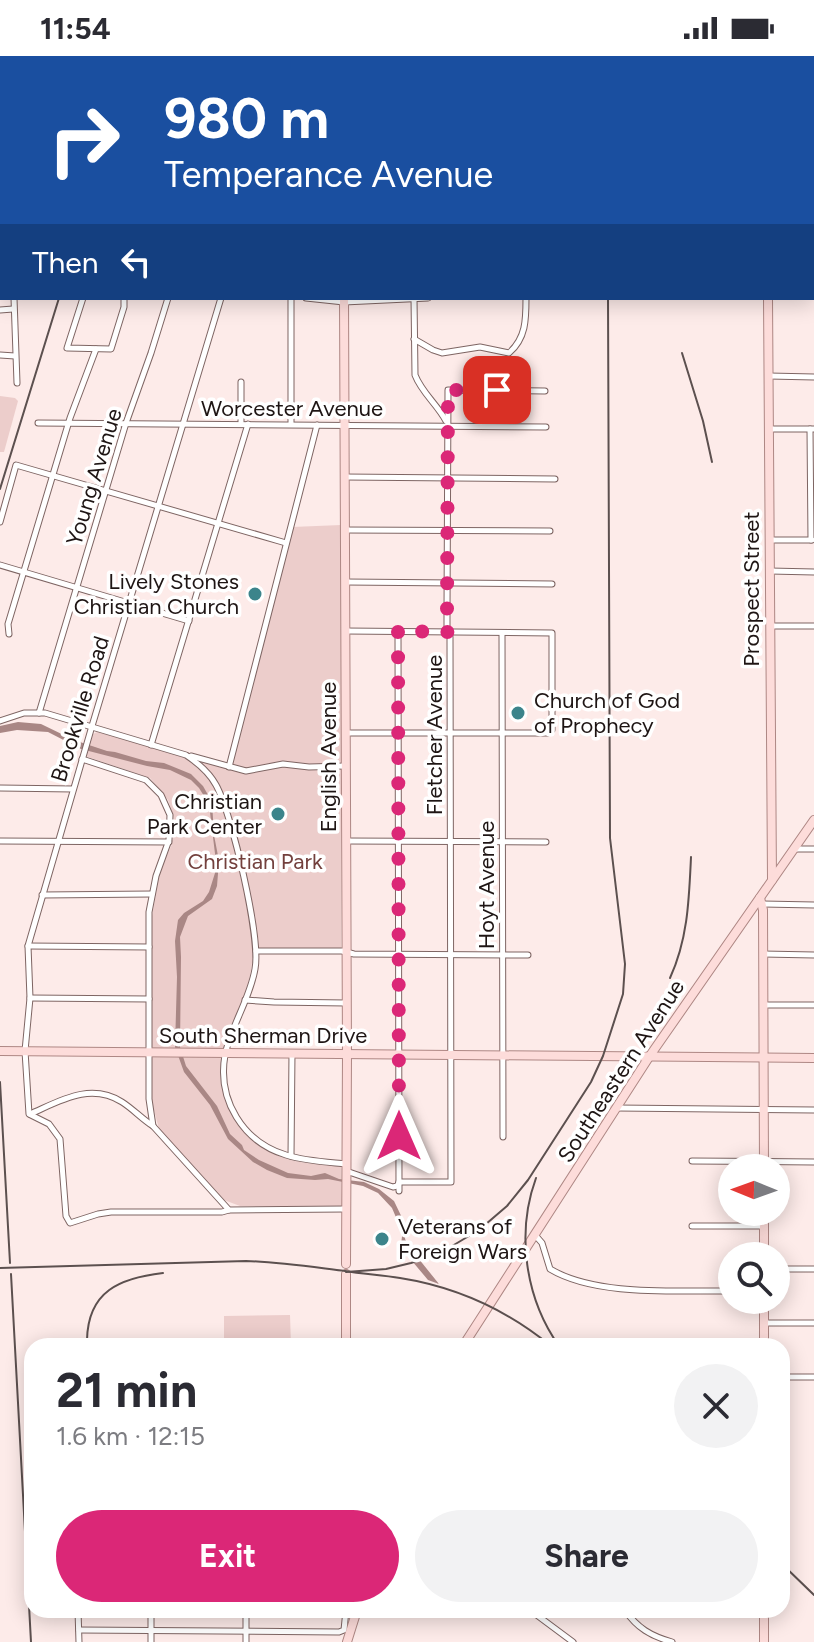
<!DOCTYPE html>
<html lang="en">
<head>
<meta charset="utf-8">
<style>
  body { margin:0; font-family:Figtree,sans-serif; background:#f2f2f3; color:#2b2b33; height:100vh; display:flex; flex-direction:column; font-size:30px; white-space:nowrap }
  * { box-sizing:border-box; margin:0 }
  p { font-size:26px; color:#7c7c81 }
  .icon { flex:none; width:44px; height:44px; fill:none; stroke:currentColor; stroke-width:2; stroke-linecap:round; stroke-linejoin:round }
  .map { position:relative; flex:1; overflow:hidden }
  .sheet { position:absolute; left:24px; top:1282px; width:766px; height:280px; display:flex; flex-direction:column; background:#fff; border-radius:24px; box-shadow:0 4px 20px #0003 }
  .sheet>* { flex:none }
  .hud { position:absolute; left:0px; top:0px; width:814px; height:244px; box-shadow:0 4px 20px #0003; background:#1a4fa0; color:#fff; overflow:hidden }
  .needle { width:52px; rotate:271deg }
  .controls { position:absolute; left:718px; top:1098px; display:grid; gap:16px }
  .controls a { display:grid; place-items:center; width:72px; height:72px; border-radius:50%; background:#fff; box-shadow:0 4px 20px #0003; font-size:40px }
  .pin { position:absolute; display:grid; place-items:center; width:68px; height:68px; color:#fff; margin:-34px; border-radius:16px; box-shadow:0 4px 12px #0006 }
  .me { position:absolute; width:88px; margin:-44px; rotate:0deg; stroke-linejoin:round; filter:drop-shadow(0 0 6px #0008) }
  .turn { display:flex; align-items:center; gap:28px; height:168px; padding:0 32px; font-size:36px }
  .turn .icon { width:104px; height:104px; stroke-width:2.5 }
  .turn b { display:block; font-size:56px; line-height:68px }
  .then { display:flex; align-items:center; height:76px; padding:0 32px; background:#0003; gap:16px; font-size:30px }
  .round { display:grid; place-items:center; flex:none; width:84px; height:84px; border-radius:42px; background:#f2f2f3 }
  .overview { display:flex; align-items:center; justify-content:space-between; height:136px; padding:0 32px }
  h1 { font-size:48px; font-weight:700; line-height:60px }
  .button { display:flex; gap:16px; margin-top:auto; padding:16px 32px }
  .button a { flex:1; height:92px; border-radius:48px; background:#db2777; color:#fff; font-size:32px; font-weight:700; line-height:92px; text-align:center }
  .button a+a { background:#f2f2f3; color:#2b2b33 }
  .status { display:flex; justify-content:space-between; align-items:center; height:56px; padding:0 40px; background:#fff; direction:ltr }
  .status svg { height:22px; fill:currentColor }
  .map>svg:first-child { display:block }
</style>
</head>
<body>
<div class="status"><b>11:54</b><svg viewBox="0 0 49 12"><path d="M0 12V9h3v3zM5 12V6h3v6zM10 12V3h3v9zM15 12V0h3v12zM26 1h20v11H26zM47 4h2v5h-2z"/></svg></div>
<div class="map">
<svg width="814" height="1586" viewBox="0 0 814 1586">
  <rect width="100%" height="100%" fill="#fdebe9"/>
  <g fill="#eccdcb">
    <polygon points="0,340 15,342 18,345 4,396 0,396"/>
    <path d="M341,469V894L252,893C255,925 236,956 226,986C210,1034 235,1082 281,1101C300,1108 321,1108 341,1110L342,1150H240L224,1144L159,1073L152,1047V860L160,815L172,788L174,773L173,759L168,744L150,722L85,700L93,678L97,676L230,712L292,471Z"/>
    <polygon points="290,1259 291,1290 224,1290 224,1260"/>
  </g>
  <polygon fill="#a98785" points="18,666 41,668 74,684 107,695 115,696 146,705 164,707 191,718 203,730 212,746 214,779 219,805 217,830 212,843 188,860 180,881 181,901 180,991 186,1010 217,1050 230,1078 242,1089 244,1094 259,1104 288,1117 311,1120 325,1117 339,1123 364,1126 379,1133 394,1145 406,1170 405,1183 410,1192 439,1228 428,1224 407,1199 401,1189 403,1172 398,1166 392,1152 378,1137 363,1130 328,1123 315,1124 287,1122 267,1114 253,1106 228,1083 210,1049 184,1016 175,991 177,921 175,885 178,864 184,857 203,845 209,836 215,817 216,806 209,748 199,732 191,724 170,714 147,710 81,693 48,676 17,674 0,677 0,670"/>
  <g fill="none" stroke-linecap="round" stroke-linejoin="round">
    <defs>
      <g id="minor">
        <polyline points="153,0 181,0 181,2"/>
        <polyline points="411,0 411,2"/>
        <polyline points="480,0 480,2"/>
        <polyline points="549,0 549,2"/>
        <polyline points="35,2 35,0"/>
        <polyline points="294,2 294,0"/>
        <polyline points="0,42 2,42"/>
        <polyline points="0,111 2,111"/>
        <polyline points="0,219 2,219"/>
        <polyline points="14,242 17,327"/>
        <polyline points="83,242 67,292 111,293 124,251 124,242"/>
        <polyline points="221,242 92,670 28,890 30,942 25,995 29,1058 49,1068 60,1083 66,1160 70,1167 98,1158 111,1156 222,1156 229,1154"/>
        <polyline points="291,242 291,368"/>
        <polyline points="306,242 344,246 428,242"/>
        <path d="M414,242L415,319C422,337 437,348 446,365"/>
        <polyline points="0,254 13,253"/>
        <path d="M414,283L433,294L442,297L480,291L509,297C526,282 526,264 526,242"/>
        <polyline points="0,299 15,300"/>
        <polyline points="769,320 814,321"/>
        <polyline points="38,367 546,371"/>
        <polyline points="241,368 241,326"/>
        <polyline points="770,373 814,373"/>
        <polyline points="810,373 811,484"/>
        <polyline points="345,421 555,423"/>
        <polyline points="0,466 16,409 286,487"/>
        <polyline points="345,474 550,475"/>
        <polyline points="770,484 812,484"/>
        <polyline points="0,509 189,565"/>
        <polyline points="770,515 814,516"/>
        <polyline points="346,526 552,528"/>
        <polyline points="771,570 814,570"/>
        <polyline points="346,575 552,577 552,674 548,677 346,677"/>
        <polyline points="398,575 399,1135"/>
        <polyline points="502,577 503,1081"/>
        <polyline points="9,578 8,568 70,362 96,293"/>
        <polyline points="39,657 126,367 151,297 168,242"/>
        <path d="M0,665L24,657H45L186,699C198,707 209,716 216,729C232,758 261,882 255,913C250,943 231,970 225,999C217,1044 243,1086 286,1099C305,1105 326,1106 346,1108"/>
        <polyline points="151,689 248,368"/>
        <polyline points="191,700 246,715 283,708 309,711 345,710"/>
        <polyline points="82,703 146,724 161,739 170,759 169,784 156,820 149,856 149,1043 153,1070 229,1154 345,1153"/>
        <polyline points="229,711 317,369"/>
        <polyline points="0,732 73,733"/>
        <polyline points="0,785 169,786"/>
        <polyline points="347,785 546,786"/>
        <polyline points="795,793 814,793"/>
        <polyline points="42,839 152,838"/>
        <polyline points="763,848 814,849"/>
        <polyline points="28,890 149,891"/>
        <polyline points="256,895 342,895 354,898 528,899"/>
        <polyline points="763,898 814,899"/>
        <polyline points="30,942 149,943"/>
        <polyline points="245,944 274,946 346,947"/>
        <polyline points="764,949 814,949"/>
        <polyline points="617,1052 814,1054"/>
        <path d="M30,1058C60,1045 90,1026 122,1046C133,1053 142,1063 153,1070"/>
        <polyline points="291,1100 292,997"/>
        <polyline points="692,1105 814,1106"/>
        <polyline points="346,1115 393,1131 397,1130 399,1127"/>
        <polyline points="399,1126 451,1126 450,581 447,571 447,555 448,334 545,335"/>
        <polyline points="692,1170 763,1170"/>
        <path d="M535,1179L542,1187L550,1213C597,1241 678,1234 732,1235"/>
        <polyline points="776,1213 814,1213"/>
        <polyline points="764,1267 814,1267"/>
        <polyline points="782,1321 814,1321"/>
        <polyline points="78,1554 79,1586"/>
        <polyline points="151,1554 151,1586"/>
        <polyline points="530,1554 573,1586"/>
        <path d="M625,1554C637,1572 651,1580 672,1586"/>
        <polyline points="79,1574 339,1576 344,1574 346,1554"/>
        <polyline points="246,1586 246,1554"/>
      </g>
      <g id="major">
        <polyline points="341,0 341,2"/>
        <polyline points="0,156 2,156"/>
        <polyline points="812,163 814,163"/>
        <polyline points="344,242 347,998 346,1208"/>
        <polyline points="768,242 772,824"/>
        <polyline points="760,842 763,854 764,1112"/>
        <polyline points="0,995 814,1002"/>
        <polyline points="764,1200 764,1156"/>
        <polyline points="764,1244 764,1290"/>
        <polyline points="346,1290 346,1218"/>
        <polyline points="463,1290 649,1001 814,764"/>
        <polyline points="347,1586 357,1554"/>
        <polyline points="764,1586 764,1554"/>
      </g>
    </defs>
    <use href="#minor" stroke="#7e6563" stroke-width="7"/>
    <use href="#major" stroke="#ae8784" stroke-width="10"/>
    <use href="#minor" stroke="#fff" stroke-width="5"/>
    <use href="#major" stroke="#fddcda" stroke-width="8"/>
    <g stroke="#5c504f" stroke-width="2">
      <polyline points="610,0 610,2"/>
      <polyline points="134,2 134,0"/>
      <polyline points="682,297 703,365 712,406"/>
      <polyline points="0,433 59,242"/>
      <path d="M670,922C688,883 689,843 691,801"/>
      <polyline points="0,1026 10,1207"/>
      <path d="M536,1122C516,1177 525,1242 559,1290"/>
      <path d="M0,1212L246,1205C279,1206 312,1211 345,1215C363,1218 382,1219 400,1222C457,1231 507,1254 551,1290"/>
      <polyline points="346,1216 386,1213 411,1207 442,1196 479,1174 507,1150 528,1124 591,1026 603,1000 623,938 625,908 610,782 608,242"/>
      <polyline points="11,1218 31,1586"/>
      <path d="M87,1284C88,1235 120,1222 163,1217"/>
      <polyline points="782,1508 814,1539"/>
    </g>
  </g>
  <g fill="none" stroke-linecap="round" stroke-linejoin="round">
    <polyline stroke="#db2777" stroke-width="14" stroke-dasharray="0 25.2" points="399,1080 398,575 449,576 447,558 448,334 497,334"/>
  </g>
  <g fill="#3c848b" stroke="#fff" stroke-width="3">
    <circle cx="255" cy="538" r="8"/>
    <circle cx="518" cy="657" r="8"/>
    <circle cx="278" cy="758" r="8"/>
    <circle cx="382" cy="1183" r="8"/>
  </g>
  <g text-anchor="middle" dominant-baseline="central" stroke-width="7" stroke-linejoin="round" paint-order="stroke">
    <g font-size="22" fill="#1e1514" stroke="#fff">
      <text x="292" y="352">Worcester Avenue</text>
      <text transform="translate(94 421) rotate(-73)">Young Avenue</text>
      <text transform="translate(751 533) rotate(-90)">Prospect Street</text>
      <text transform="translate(80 653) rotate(-73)">Brookville Road</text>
      <text transform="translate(434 679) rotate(-90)">Fletcher Avenue</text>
      <text transform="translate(328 701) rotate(-90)">English Avenue</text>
      <text transform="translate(486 829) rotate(-90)">Hoyt Avenue</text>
      <text x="263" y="979">South Sherman Drive</text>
      <text transform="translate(621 1015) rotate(-57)">Southeastern Avenue</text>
    </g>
    <g font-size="22" fill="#1e1514" stroke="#fff" text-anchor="end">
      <text x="239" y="525">Lively Stones<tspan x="239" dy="25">Christian Church</tspan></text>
      <text x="534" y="644" text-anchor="start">Church of God<tspan x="534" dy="25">of Prophecy</tspan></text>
      <text x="262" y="745">Christian<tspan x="262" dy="25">Park Center</tspan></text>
      <text x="398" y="1170" text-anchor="start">Veterans of<tspan x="398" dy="25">Foreign Wars</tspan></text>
    </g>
    <g font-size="22" fill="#73403d" stroke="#fff">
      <text x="255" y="805">Christian Park</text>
    </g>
  </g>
</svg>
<div class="controls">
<a><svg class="needle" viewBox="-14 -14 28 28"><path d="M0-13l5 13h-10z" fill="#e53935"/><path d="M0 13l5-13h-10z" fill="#7c7c81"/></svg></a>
<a><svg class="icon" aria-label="search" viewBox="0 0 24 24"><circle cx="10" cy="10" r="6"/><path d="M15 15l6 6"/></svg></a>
</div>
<div class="pin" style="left:497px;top:334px;background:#d93025"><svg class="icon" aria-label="arrive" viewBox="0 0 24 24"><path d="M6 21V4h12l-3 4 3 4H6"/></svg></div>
<svg class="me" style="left:399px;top:1080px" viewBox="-20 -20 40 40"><path d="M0-17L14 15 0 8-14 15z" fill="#db2777" stroke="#fff" stroke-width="4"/></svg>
<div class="hud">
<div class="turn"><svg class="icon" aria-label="right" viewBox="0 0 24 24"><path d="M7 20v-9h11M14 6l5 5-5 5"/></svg><div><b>980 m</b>Temperance Avenue</div></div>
<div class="then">Then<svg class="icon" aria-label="left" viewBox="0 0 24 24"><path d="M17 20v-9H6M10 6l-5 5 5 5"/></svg></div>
</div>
<section class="sheet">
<div class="overview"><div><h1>21 min</h1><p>1.6 km · 12:15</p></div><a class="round"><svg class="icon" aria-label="close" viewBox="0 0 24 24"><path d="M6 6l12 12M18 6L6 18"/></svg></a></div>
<div class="button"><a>Exit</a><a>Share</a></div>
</section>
</div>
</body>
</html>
